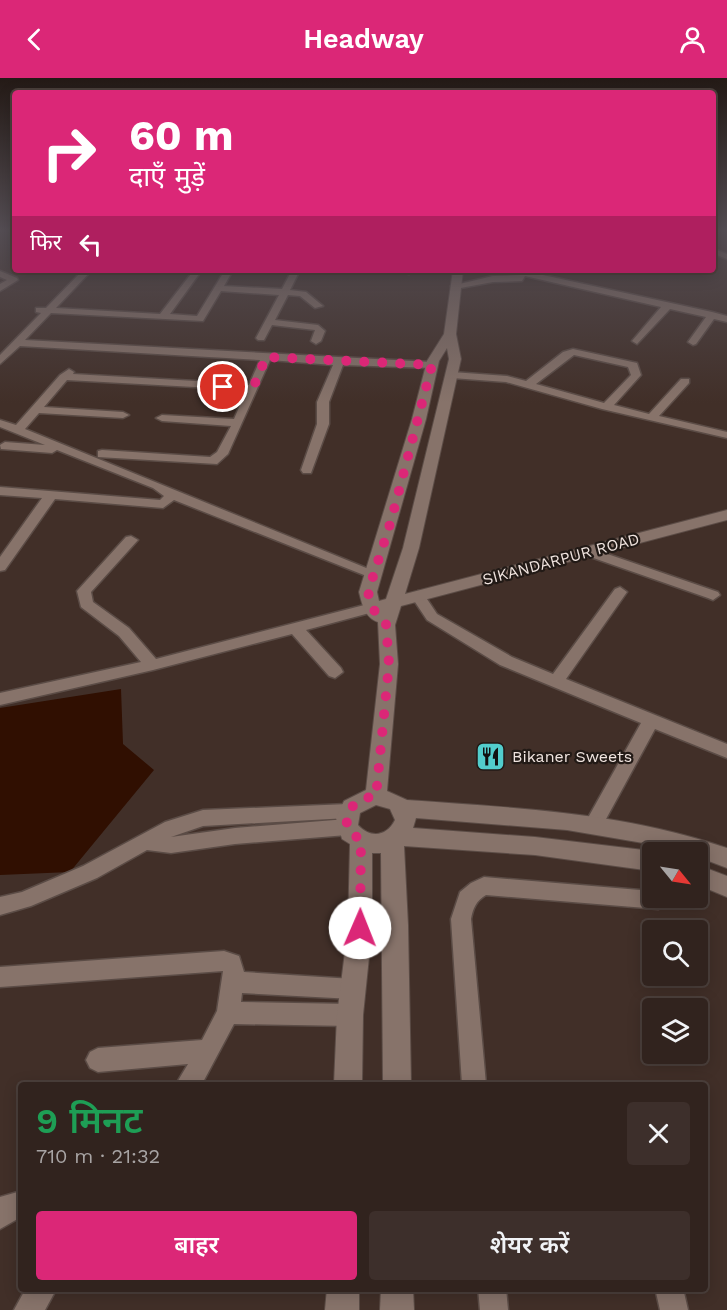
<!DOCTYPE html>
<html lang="hi">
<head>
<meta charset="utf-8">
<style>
  body { margin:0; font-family:"Work Sans","Noto Sans Devanagari",sans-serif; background:#3d2f2b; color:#f1f3f6; height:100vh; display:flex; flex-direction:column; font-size:22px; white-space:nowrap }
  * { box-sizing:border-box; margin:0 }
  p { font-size:20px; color:#a8a4a4 }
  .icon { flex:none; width:33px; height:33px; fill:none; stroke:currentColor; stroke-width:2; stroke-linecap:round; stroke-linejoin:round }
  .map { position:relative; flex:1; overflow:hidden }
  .details { position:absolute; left:18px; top:1004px; width:690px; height:210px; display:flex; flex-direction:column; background:#31231e; border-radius:6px; box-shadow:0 3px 15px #0003,0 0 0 2px #4c403c }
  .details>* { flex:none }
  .top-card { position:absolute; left:12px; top:12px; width:704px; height:183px; border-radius:6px; box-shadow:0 3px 15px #0003,0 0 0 2px #4c403c; background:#db2777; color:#fff; overflow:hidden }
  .needle { width:39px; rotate:120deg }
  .controls { position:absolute; left:642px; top:764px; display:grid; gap:12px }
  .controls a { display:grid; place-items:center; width:66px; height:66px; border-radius:6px; background:#31231e; box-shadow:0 3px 15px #0003,0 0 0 2px #4c403c; font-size:30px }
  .pin { position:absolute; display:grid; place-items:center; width:51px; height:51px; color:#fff; margin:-26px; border:3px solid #fff; border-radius:50%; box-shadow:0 2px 6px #0007 }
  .me { position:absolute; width:66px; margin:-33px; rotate:1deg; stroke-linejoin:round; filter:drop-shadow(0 0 4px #0008) }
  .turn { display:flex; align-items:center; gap:21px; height:126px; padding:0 18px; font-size:27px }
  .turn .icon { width:78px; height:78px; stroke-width:2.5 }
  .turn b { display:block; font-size:42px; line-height:51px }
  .then { display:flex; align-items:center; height:57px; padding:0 18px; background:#0003; gap:12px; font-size:22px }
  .round { display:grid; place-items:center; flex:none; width:63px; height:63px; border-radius:6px; background:#3d2f2b }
  .head { display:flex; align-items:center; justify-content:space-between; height:102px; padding:0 18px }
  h1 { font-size:36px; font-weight:600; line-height:45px; color:#1e9e55 }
  .button { display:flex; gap:12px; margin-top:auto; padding:12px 18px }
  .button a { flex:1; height:69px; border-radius:6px; background:#db2777; color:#fff; font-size:24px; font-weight:600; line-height:69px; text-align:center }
  .button a+a { background:#3d2f2b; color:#f1f3f6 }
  header { display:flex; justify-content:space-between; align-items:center; height:78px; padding:0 18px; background:#db2777; color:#fff; font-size:27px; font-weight:600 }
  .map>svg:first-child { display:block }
</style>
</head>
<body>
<header><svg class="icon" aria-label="back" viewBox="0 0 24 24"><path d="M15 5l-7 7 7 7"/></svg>Headway<svg class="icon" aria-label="person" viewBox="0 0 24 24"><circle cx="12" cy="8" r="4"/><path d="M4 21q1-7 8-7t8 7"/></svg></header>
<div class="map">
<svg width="727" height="1232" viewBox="0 0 727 1232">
  <rect width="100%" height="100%" fill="#412f28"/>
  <polygon fill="#300f01" points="121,611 123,666 154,692 70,794 0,797 0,630"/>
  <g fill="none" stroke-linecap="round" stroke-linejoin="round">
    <defs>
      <g id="minor">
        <polygon points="712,170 727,176 727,181 712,175"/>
        <polygon points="83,192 92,192 56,230 160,236 194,192 202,192 170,236 197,238 225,192 233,192 224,208 282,211 292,192 300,192 290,212 306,214 323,228 315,230 300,218 288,217 275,242 318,247 325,253 321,263 316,266 311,263 315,252 272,247 264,262 258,262 256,260 279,217 221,213 203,243 51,235 25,262 432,284 437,287 432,290 343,287 329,324 329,346 311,395 303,395 301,392 317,346 317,324 333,287 270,282 228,376 217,386 98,379 98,373 102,372 210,379 217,374 231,348 162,343 156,340 162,337 234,341 246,313 223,312 218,309 223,306 249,307 260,282 20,268 0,286 0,277 41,235 36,234 36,230 46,230"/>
        <polygon points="392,192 413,192 413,193 409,196"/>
        <polygon points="504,192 520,192 712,234 727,238 727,244 714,241 696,266 693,267 688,264 706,239 670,231 637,266 632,263 661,229 525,198 522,203 493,204 455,211 451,208 493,198 521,197"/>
        <polygon points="574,192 584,192 580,195"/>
        <polygon points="0,193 17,200 18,202 0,213 0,206 7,202 0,199"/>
        <path d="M573,271L637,285L641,297L614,327L649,336L681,301H689V305L659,338L727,354V360L602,331L506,304L452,300L447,297L452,294L507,298L526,303L563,274ZM574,277L628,289L631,297L604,325L536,306Z"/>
        <polygon points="69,291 74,294 73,296 213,304 218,307 213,310 67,302 44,329 123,334 129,337 123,340 39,335 25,351 381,496 379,499 369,499 174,422 163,430 55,421 5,492 0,493 0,479 42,420 0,417 0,409 160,422 164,418 153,410 57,372 52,375 1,371 0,367 5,364 45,367 0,349 0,342 16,347 60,297"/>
        <polygon points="131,458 138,462 91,514 93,524 129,550 156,581 372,525 379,530 377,533 306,552 341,590 343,594 335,600 329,598 292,556 153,592 0,627 0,615 141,584 119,558 81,529 77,513 126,459"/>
        <polygon points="587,469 718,514 720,517 713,522 708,520 582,476 580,473"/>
        <polygon points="620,509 627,514 566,601 727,666 727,680 655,651 600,752 593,755 586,752 584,747 641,645 500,587 427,542 411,518 418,513 423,515 437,536 512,579 553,596 615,511"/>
        <polygon points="348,726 355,728 357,733 355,738 348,740 203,748 171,759 235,750 347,741 354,744 356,749 354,754 347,757 235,766 171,775 147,772 97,800 31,828 0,837 0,819 22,814 83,788 165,744 203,732"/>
        <path d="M484,799L652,813V819H667L668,822L665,828L658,831L486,817C476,823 473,830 471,841L486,1006H462L451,841L460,814L471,805Z"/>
        <polygon points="224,873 239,878 244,894 353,901 361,904 364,911 361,918 353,921 242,915 241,924 350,926 358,929 361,937 358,945 350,948 234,946 202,1006 176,1006 188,986 98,994 90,990 86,982 90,974 98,970 202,962 217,933 223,893 0,909 0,889"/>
        <polygon points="21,1113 21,1139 0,1151 0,1119"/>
        <polygon points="26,1210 57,1210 45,1232 14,1232"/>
        <polygon points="478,1210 506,1210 508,1232 480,1232"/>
        <polygon points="655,1210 683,1210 688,1232 660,1232"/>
      </g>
      <g id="tertiary">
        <path d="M453,192H463L456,256L461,281L419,470L405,516L727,432V442L401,528L395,547L398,586L387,713L407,722C516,730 623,734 727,770V790L698,779V774H681L649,766L567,752L416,740L413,750L535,759L652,773L654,774L652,793L535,777L404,768L408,847L411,1006H383L381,775H372V850L363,937L362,1006H334L337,937L348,850L350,766L342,761L336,740L344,723L366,712L380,586L378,544C365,540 362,526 359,514L412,341L427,283L444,256ZM447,270L449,281L403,470L386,521L379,523L377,514L426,341L439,283ZM376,727L390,731L395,742C387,758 371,761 358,747L360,735Z"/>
        <polygon points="698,787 727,798 727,819 698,807"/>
        <polygon points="327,1210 359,1210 359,1232 325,1232"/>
        <polygon points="381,1210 413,1210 414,1232 380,1232"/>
      </g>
    </defs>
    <use href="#minor" stroke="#5b4c46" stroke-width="3"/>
    <use href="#tertiary" stroke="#5b4c46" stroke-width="2"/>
    <use href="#minor" fill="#87736a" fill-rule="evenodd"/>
    <use href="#tertiary" fill="#87736a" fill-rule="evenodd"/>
  </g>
  <linearGradient id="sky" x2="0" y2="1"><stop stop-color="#241a16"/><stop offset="0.47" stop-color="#544d53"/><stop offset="1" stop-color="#544d53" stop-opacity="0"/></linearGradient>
  <rect width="727" height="325" fill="url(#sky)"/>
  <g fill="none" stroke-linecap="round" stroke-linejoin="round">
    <path stroke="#db2777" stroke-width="10" stroke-dasharray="0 18" d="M223,309L253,310L266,279L432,287L391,443L368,514L372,530L386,546L389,586L376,718C357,720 339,734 350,754L361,762L360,850"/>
  </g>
  <defs>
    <symbol id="restaurant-square" viewBox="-11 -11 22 22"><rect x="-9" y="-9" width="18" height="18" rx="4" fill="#52cdcc" stroke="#221a16"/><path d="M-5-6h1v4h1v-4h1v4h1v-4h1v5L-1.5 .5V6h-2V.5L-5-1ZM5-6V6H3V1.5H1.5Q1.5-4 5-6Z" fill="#111"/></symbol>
  </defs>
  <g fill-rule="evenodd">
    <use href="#restaurant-square" x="474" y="662" width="33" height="33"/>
  </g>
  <g text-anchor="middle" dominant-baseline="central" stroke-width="4.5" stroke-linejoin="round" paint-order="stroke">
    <g font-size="16" fill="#f0e4df" stroke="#221a16">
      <text transform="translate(561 481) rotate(-15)">SIKANDARPUR ROAD</text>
    </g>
    <g font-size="16" fill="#f0e4df" stroke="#221a16" text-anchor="start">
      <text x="512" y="678">Bikaner Sweets</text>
    </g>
  </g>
</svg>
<div class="controls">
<a><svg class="needle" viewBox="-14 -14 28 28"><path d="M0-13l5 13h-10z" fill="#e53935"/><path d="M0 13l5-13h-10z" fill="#a8a4a4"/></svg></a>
<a><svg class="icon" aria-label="search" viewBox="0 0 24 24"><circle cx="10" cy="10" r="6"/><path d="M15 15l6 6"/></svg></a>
<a><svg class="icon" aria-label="layers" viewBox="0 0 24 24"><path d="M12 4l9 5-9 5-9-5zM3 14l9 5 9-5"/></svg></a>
</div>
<div class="pin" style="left:223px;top:309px;background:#d93025"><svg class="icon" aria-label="arrive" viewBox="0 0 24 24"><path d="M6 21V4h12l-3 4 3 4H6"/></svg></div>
<svg class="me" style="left:360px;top:850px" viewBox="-20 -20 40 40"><circle r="19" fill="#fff"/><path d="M0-13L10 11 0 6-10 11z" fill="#db2777"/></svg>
<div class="top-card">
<div class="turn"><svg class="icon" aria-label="right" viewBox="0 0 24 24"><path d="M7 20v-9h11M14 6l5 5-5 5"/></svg><div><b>60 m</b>दाएँ मुड़ें</div></div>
<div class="then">फिर<svg class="icon" aria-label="left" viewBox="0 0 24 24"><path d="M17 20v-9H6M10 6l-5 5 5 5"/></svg></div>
</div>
<section class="details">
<div class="head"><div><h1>9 मिनट</h1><p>710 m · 21:32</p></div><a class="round"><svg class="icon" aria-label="close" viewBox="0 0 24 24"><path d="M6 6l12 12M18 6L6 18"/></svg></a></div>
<div class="button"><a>बाहर</a><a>शेयर करें</a></div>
</section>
</div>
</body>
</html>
